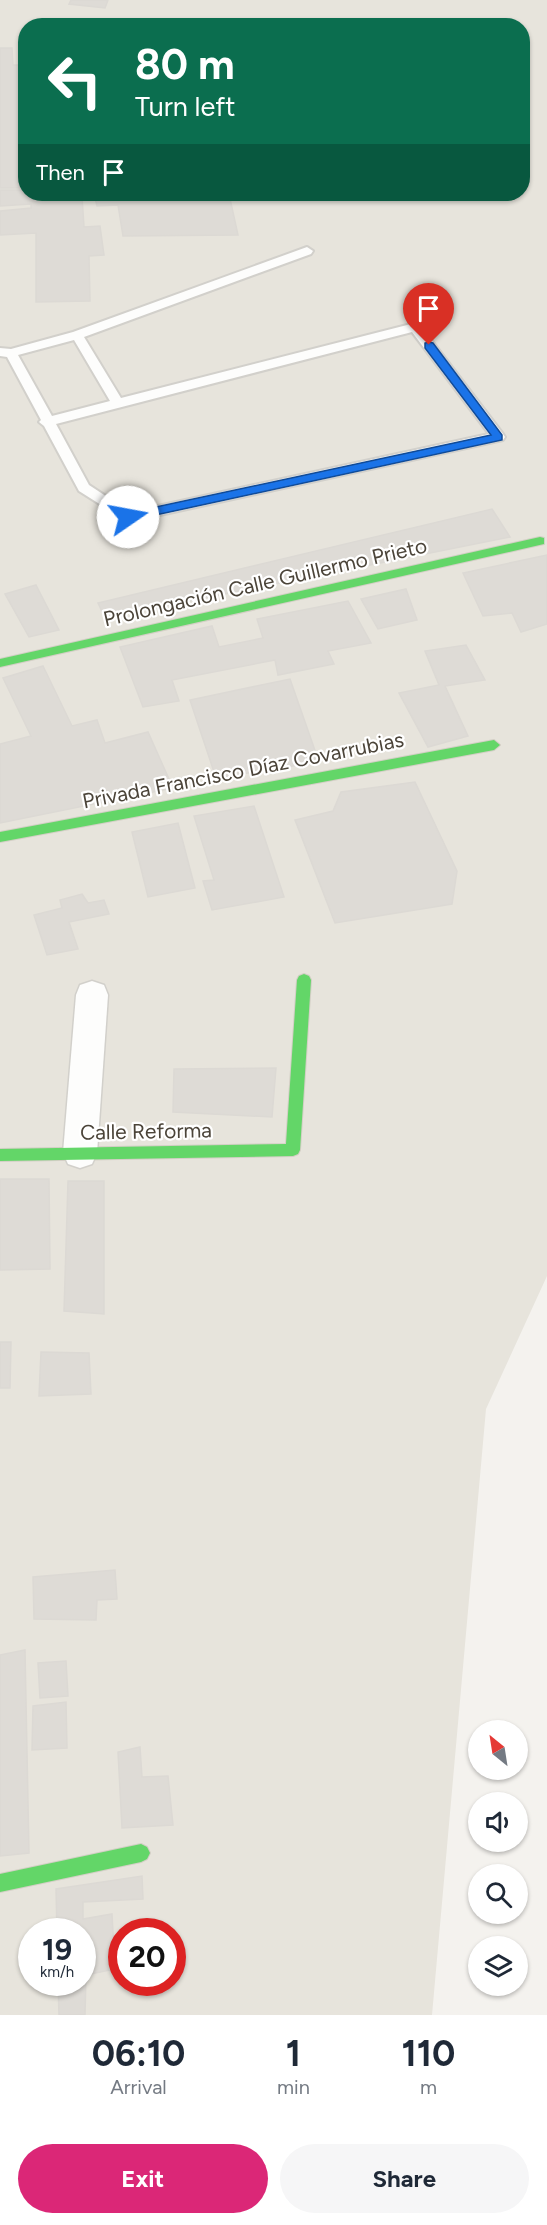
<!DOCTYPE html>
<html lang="en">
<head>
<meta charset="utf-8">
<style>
  body { margin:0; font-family:Figtree,sans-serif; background:#f6f6f7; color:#1f2937; height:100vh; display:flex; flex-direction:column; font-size:22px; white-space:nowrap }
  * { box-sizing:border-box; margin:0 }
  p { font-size:20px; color:#747a83 }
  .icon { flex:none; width:33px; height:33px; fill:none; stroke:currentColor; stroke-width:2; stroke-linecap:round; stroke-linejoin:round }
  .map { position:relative; height:2015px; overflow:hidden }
  .details { display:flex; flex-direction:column; background:#fff; flex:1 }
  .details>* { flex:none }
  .hud { position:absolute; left:18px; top:18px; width:512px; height:183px; border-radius:24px; box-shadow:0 2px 4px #0004; background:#0b6e4f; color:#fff; overflow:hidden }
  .needle { width:39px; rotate:330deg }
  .buttons { position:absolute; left:468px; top:1720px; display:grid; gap:12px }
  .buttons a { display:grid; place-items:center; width:60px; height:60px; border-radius:50%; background:#fff; box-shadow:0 2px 4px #0004; font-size:30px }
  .speed { position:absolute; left:18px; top:1918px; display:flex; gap:12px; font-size:30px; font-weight:700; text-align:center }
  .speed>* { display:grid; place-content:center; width:78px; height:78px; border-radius:50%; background:#fff; box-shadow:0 2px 4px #0004; line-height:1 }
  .speed small { font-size:15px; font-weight:400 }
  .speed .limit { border:9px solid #d22; background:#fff; color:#111 }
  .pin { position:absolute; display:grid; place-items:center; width:51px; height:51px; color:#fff; margin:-62px -26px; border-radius:50% 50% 50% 0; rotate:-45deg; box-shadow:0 0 6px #0007 }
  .pin .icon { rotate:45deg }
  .me { position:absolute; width:66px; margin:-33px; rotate:78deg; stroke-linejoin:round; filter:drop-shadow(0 0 4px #0008) }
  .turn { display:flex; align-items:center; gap:21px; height:126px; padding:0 18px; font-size:27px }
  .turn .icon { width:78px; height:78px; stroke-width:2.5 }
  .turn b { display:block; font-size:42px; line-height:51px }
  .then { display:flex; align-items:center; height:57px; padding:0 18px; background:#0003; gap:12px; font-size:22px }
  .eta { display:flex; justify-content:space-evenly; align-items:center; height:102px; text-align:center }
  .eta b { font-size:36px; font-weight:700; line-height:42px }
  .cta { display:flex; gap:12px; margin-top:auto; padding:12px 18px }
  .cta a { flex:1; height:69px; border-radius:36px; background:#db2777; color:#fff; font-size:24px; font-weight:700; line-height:69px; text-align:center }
  .cta a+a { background:#f6f6f7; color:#1f2937 }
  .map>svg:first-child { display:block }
</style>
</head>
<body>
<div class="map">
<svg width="547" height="2015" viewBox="0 0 547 2015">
  <rect width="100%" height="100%" fill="#f4f2ee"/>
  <path fill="#e7e4dc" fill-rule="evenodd" d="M0,0H547V1276L486,1409L432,2015H0ZM26,26H522V194H26ZM32,1932H82V1983H32ZM122,1932H172V1983H122Z"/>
  <g fill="#dedbd6" stroke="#dcd9d4" stroke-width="1.5">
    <polygon points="71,0 108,0 105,8 69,4"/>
    <polygon points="51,20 119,25 50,26"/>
    <polygon points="0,48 12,48 13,65 26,65 26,188 0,188"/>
    <polygon points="0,190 26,190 26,194 34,194 33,199 82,196 84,227 100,226 104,255 89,256 90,301 36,302 36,233 0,235 0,211 31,208 31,204 0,206"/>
    <polygon points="94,194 229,194 238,235 123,236 118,205 97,206"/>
    <polygon points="492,509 510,537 105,618 98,603"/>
    <polygon points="547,555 547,624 521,632 512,613 483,616 463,573"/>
    <polygon points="36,585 59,630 29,637 5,594"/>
    <polygon points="406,589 417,620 378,629 361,599"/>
    <polygon points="348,601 371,643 328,651 334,664 278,675 275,660 172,680 179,701 143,707 120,647 212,626 219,647 263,638 257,619"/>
    <polygon points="466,645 485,680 445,686 468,736 428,747 399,693 439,685 425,651"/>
    <polygon points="43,666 72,726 97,720 105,743 148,732 173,788 0,823 0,744 31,736 3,678"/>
    <polygon points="290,679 319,762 216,778 190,700"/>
    <polygon points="415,782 457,871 452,904 335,923 295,820 333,811 341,792"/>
    <polygon points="254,806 284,897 212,910 203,881 214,880 194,816"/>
    <polygon points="178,823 195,888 148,897 132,832"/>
    <polygon points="82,894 88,903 104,900 109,914 69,922 78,949 47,955 34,915 62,908 60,900"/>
    <polygon points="276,1068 272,1117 173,1112 174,1069"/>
    <polygon points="0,1179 49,1179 50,1269 0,1270"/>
    <polygon points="68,1181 104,1181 104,1314 64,1311"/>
    <polygon points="0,1342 11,1342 10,1388 0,1388"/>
    <polygon points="41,1352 89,1353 91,1394 39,1396"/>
    <polygon points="115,1570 117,1599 97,1600 96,1620 34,1619 33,1577"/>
    <polygon points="25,1650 29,1853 0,1856 0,1655"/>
    <polygon points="66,1661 68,1696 40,1698 38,1663"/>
    <polygon points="66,1702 67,1748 32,1750 33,1706"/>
    <polygon points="140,1747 142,1777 168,1776 173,1825 122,1828 118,1752"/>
    <polygon points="142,1876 143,1899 83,1902 83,1919 112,1914 115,1969 86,1975 85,2015 59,2015 58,1983 82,1983 82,1932 57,1932 56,1889"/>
  </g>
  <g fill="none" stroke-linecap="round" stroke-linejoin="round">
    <defs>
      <path id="lane" d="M307,247L313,251L311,254L84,337L121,398L415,323L419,324L503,434L505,437L503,440L128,522L79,491L44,426L39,422L41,420L7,357L0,356V348L11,349L73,332ZM412,332L489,434L130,512L89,485L56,424ZM74,340L110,401L52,416L18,355Z"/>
      <polygon id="street" points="92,981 104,985 108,995 97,1153 92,1164 80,1168 68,1164 63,1153 76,995 80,985"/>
      <g id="fast">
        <polygon points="540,537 544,538 544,544 0,667 0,659"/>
        <polygon points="494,740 500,745 494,750 0,842 0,832"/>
        <polygon points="304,974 309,976 311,980 300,1150 298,1154 293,1156 0,1161 0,1149 286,1144 297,980 299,976"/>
        <polygon points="141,1844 147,1847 150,1853 147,1859 141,1862 0,1892 0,1874"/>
      </g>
    </defs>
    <use href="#lane" stroke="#d2d0cb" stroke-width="4"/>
    <use href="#street" stroke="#d2d0cb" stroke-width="3"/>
    <use href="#fast" stroke="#d3cfc5" stroke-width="2"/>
    <use href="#lane" fill="#fdfdfc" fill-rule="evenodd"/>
    <use href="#street" fill="#fdfdfc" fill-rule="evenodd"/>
    <use href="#fast" fill="#63d668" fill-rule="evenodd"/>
  </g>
  <polygon fill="#1a73e8" stroke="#114b97" stroke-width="1.5" points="429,342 433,343 502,435 502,440 128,521 122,517 128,513 491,435 425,348 425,343"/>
  <g text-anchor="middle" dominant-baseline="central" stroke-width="4.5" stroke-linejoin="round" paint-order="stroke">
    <g font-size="21" fill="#4b4439" stroke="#fff">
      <text transform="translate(265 582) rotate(-13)">Prolongación Calle Guillermo Prieto</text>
      <text transform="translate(243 770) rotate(-11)">Privada Francisco Díaz Covarrubias</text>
      <text transform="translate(146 1131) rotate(-1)">Calle Reforma</text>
    </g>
  </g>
</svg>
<div class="buttons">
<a><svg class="needle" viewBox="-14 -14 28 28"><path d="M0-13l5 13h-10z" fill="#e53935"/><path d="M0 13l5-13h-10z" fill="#747a83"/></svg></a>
<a><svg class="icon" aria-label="sound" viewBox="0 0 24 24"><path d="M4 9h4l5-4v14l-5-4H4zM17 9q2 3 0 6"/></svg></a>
<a><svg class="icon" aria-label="search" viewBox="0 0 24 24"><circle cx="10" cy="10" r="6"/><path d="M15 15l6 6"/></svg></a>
<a><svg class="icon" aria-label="layers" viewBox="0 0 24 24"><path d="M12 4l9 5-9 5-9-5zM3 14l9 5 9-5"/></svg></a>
</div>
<div class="speed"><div>19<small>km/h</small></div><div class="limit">20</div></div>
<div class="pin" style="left:429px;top:345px;background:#d93025"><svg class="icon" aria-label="arrive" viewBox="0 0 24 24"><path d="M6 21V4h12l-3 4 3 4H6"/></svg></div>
<svg class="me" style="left:128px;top:517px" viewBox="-20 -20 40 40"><circle r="19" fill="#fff"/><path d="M0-13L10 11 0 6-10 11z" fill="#1a73e8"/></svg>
<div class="hud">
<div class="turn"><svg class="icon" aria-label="left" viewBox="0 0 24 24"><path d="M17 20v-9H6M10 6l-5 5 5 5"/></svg><div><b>80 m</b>Turn left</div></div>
<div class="then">Then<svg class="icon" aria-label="arrive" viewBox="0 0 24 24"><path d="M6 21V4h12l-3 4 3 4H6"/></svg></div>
</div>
</div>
<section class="details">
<div class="eta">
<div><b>06:10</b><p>Arrival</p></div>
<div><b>1</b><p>min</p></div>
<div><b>110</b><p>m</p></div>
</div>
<div class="cta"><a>Exit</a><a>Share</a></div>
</section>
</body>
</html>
